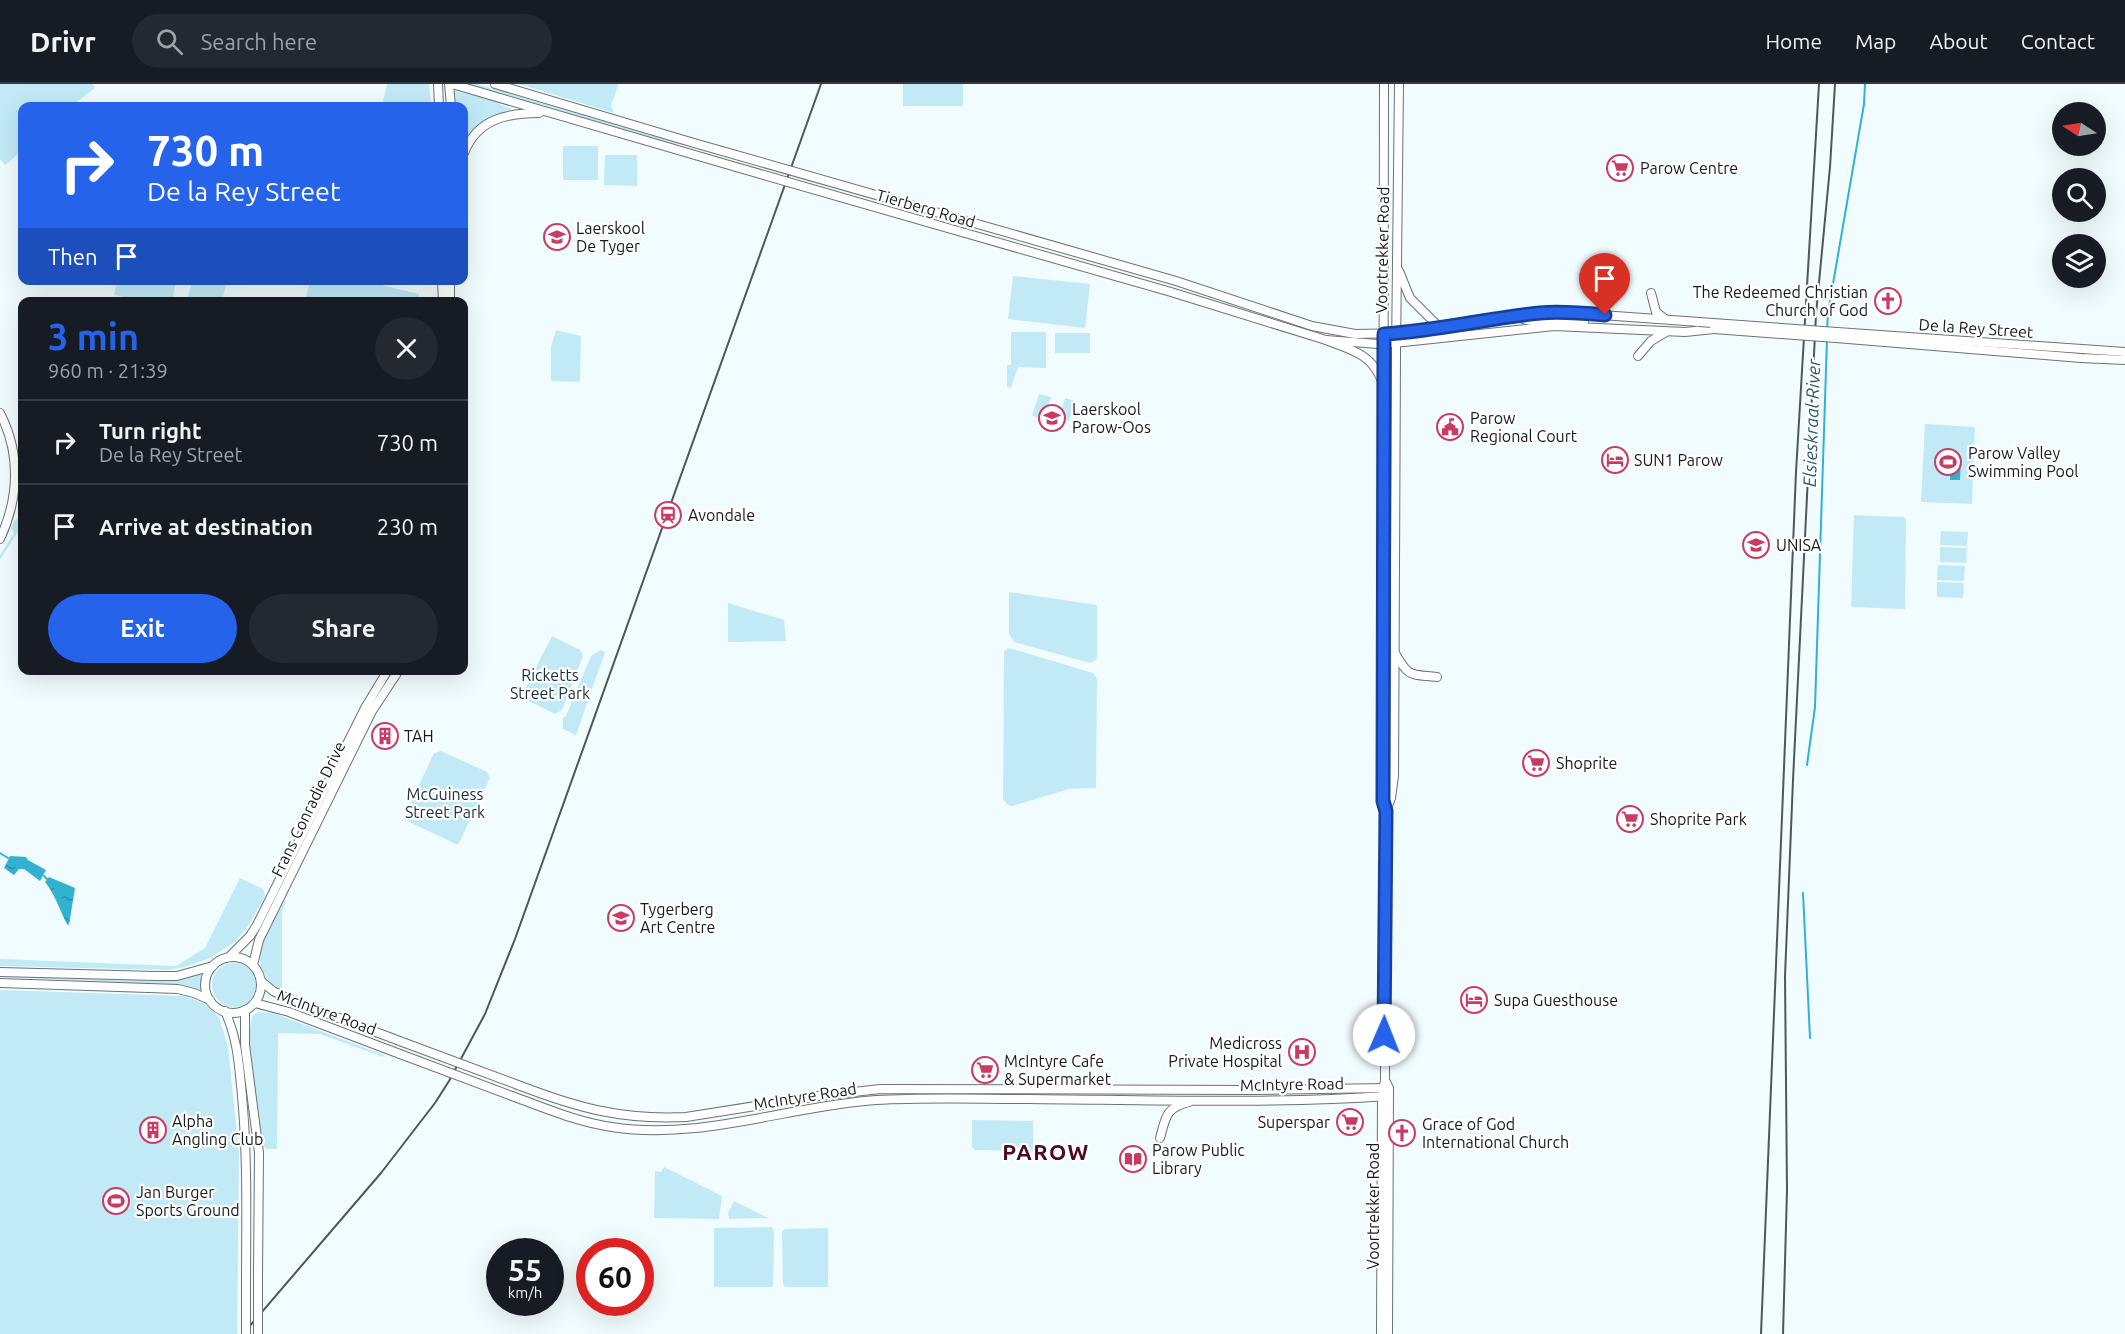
<!DOCTYPE html>
<html lang="en">
<head>
<meta charset="utf-8">
<style>
  body { margin:0; font-family:Ubuntu,sans-serif; background:#242831; color:#f1f3f6; height:100vh; display:flex; flex-direction:column; font-size:22px; white-space:nowrap }
  * { box-sizing:border-box; margin:0 }
  p { font-size:20px; color:#9ea1a6 }
  .icon { flex:none; width:33px; height:33px; fill:none; stroke:currentColor; stroke-width:2; stroke-linecap:round; stroke-linejoin:round }
  .map { position:relative; flex:1; overflow:hidden }
  .drawer { position:absolute; left:18px; top:213px; width:450px; height:378px; display:flex; flex-direction:column; background:#171b24; border-radius:12px; box-shadow:0 6px 24px #0002 }
  .drawer>* { flex:none }
  .hud { position:absolute; left:18px; top:18px; width:450px; height:183px; border-radius:12px; box-shadow:0 6px 24px #0002; background:#2563eb; color:#fff; overflow:hidden }
  .needle { width:39px; rotate:282deg }
  .tools { position:absolute; left:2052px; top:18px; display:grid; gap:12px }
  .tools a { display:grid; place-items:center; width:54px; height:54px; border-radius:50%; background:#171b24; box-shadow:0 6px 24px #0002; font-size:30px }
  .speed { position:absolute; left:486px; top:1154px; display:flex; gap:12px; font-size:30px; font-weight:700; text-align:center }
  .speed>* { display:grid; place-content:center; width:78px; height:78px; border-radius:50%; background:#171b24; box-shadow:0 6px 24px #0002; line-height:1 }
  .speed small { font-size:15px; font-weight:400 }
  .speed .limit { border:9px solid #d22; background:#fff; color:#111 }
  .pin { position:absolute; display:grid; place-items:center; width:51px; height:51px; color:#fff; margin:-62px -26px; border-radius:50% 50% 50% 0; rotate:-45deg; box-shadow:0 0 6px #0007 }
  .pin .icon { rotate:45deg }
  .me { position:absolute; width:66px; margin:-33px; rotate:1deg; stroke-linejoin:round; filter:drop-shadow(0 0 4px #0008) }
  .turn { display:flex; align-items:center; gap:21px; height:126px; padding:0 30px; font-size:27px }
  .turn .icon { width:78px; height:78px; stroke-width:2.5 }
  .turn b { display:block; font-size:42px; line-height:51px }
  .then { display:flex; align-items:center; height:57px; padding:0 30px; background:#0003; gap:12px; font-size:22px }
  .round { display:grid; place-items:center; flex:none; width:63px; height:63px; border-radius:32px; background:#242831 }
  .summary { display:flex; align-items:center; justify-content:space-between; height:102px; padding:0 30px }
  h1 { font-size:36px; font-weight:700; line-height:45px; color:#2563eb }
  .button { display:flex; gap:12px; margin-top:auto; padding:12px 30px }
  .button a { flex:1; height:69px; border-radius:36px; background:#2563eb; color:#fff; font-size:24px; font-weight:700; line-height:69px; text-align:center }
  .button a+a { background:#242831; color:#f1f3f6 }
  ul { padding:0; list-style:none }
  li { display:flex; align-items:center; gap:18px; height:84px; padding:0 30px; border-top:2px solid #363941 }
  li div { flex:1 }
  li b { display:block; font-size:22px }
  li em { font-style:normal }
  header { display:flex; align-items:center; gap:36px; box-sizing:border-box; height:84px; padding:0 30px; background:#171b24; border-bottom:2px solid #363941 }
  header strong { font-size:28px }
  nav { display:flex; gap:33px; margin-inline-start:auto; font-size:21px }
  .search { width:420px; height:54px; background:#242831; display:flex; align-items:center; gap:15px; box-sizing:border-box; padding:0 21px; border-radius:33px; color:#9ea1a6; font-size:22px }
  .map>svg:first-child { display:block }
</style>
</head>
<body>
<header>
<strong>Drivr</strong>
<div class="search"><svg class="icon" aria-label="search" viewBox="0 0 24 24"><circle cx="10" cy="10" r="6"/><path d="M15 15l6 6"/></svg>Search here</div>
<nav><a>Home</a><a>Map</a><a>About</a><a>Contact</a></nav>
</header>
<div class="map">
<svg width="2125" height="1250" viewBox="0 0 2125 1250">
  <defs>
    <pattern id="water-ripples" width="26" height="14" patternUnits="userSpaceOnUse" patternTransform="scale(1.5)"><rect width="26" height="14" fill="#33b1d0"/><path d="M2 4q2-2 4 0t4 0M15 11q2-2 4 0t4 0" fill="none" stroke="#2a8fa8"/></pattern>
  </defs>
  <rect width="100%" height="100%" fill="#f1fcff"/>
  <g fill="#c2eaf6">
    <polygon points="0,0 93,0 95,4 71,22 22,22 22,62 20,64 22,67 5,81 0,75"/>
    <polygon points="387,0 429,0 431,22 382,22"/>
    <polygon points="463,0 477,0 681,60 675,61"/>
    <polygon points="519,0 618,0 618,2 611,21 614,29"/>
    <rect x="903" y="0" width="60" height="22"/>
    <polygon points="455,7 490,16 512,25 479,40 464,60 464,22 456,22"/>
    <rect x="563" y="62" width="35" height="34"/>
    <polygon points="605,71 637,71 637,102 604,101"/>
    <polygon points="1013,192 1090,200 1085,244 1008,235"/>
    <polygon points="117,197 117,196 176,197 172,218 143,217 114,211"/>
    <polygon points="192,197 227,197 222,217 187,217"/>
    <polygon points="310,197 364,197 419,210 419,217 305,217"/>
    <polygon points="556,246 581,252 580,298 551,297 551,263"/>
    <polygon points="1011,248 1046,248 1046,284 1018,283 1011,304 1007,303 1007,281 1011,281"/>
    <rect x="1055" y="249" width="35" height="20"/>
    <polygon points="1039,310 1051,313 1044,335 1032,332"/>
    <polygon points="1065,314 1075,317 1069,337 1059,334"/>
    <polygon points="1925,340 1975,343 1972,420 1921,418"/>
    <polygon points="1854,431 1903,433 1906,435 1905,525 1851,523"/>
    <polygon points="22,432 22,441 0,476 0,471 14,449 11,444 14,437"/>
    <polygon points="1941,447 1968,448 1967,462 1940,461"/>
    <polygon points="1940,463 1967,464 1966,479 1940,478"/>
    <polygon points="1938,481 1965,482 1964,497 1937,496"/>
    <polygon points="1937,498 1964,499 1963,514 1937,513"/>
    <polygon points="1009,508 1097,521 1097,575 1090,579 1014,558 1009,550"/>
    <polygon points="728,519 784,536 786,557 728,558"/>
    <polygon points="552,552 580,566 583,572 562,626 555,630 521,613"/>
    <polygon points="1009,564 1093,589 1097,594 1096,704 1069,705 1012,722 1008,721 1003,715 1004,567"/>
    <polygon points="601,566 605,568 576,651 563,645 563,634 566,632 591,572"/>
    <polygon points="441,667 487,688 490,694 458,761 403,735 434,669"/>
    <polygon points="240,794 263,805 265,812 248,842 235,858 208,875 185,883 168,886 0,882 0,875 176,882 205,864"/>
    <path d="M284,817H286L282,828V903L279,905C253,886 257,869 270,842C274,834 277,824 284,817Z"/>
    <circle cx="234" cy="901" r="22"/>
    <polygon points="204,889 202,907 179,901 0,893 171,896"/>
    <polygon points="0,906 185,912 203,919 219,933 228,963 239,1070 237,1250 0,1250"/>
    <polygon points="258,928 273,929 384,971 383,973 320,950 278,949 277,1065 267,1065 262,1061 248,957 252,932"/>
    <polygon points="972,1036 1033,1037 1033,1067 975,1066 972,1063"/>
    <polygon points="664,1083 722,1112 719,1135 654,1134 655,1087 661,1088"/>
    <polygon points="734,1117 768,1134 729,1135 728,1129"/>
    <polygon points="772,1143 774,1148 773,1203 714,1203 714,1144"/>
    <polygon points="828,1144 828,1203 785,1203 783,1200 782,1148 785,1145"/>
  </g>
  <g fill="url(#water-ripples)">
    <polygon points="1939,371 1961,372 1960,396 1950,396 1950,386 1938,386"/>
    <polygon points="10,772 26,773 28,776 46,786 40,797 24,785 19,785 14,791 4,784"/>
    <path d="M49,793L75,804L69,841L67,840C60,827 55,810 45,798Z"/>
  </g>
  <g fill="none" stroke-linecap="round" stroke-linejoin="round">
    <g stroke="#33b1d0" stroke-width="2">
      <polyline points="1827,246 1828,229 1864,20 1865,0"/>
      <polyline points="1807,681 1815,623 1827,255"/>
      <polyline points="0,769 8,774"/>
      <polyline points="44,792 47,795"/>
      <polyline points="1803,809 1810,954"/>
    </g>
    <defs>
      <g id="secondary">
        <polyline points="438,0 439,22"/>
        <polyline points="449,0 451,22"/>
        <polyline points="452,0 736,83"/>
        <polyline points="495,0 694,59"/>
        <path d="M464,69C477,35 507,29 539,29"/>
        <polyline points="967,137 1176,197 1312,242 1355,250 1404,249 1518,232 1560,228 1699,238"/>
        <polyline points="965,149 1171,208 1326,256 1378,260 1404,258 1554,242 1685,248 1714,245"/>
        <polyline points="442,196 443,218"/>
        <polyline points="1651,209 1656,228 1665,235"/>
        <polyline points="450,218 450,196"/>
        <path d="M1518,232C1528,242 1567,234 1584,238"/>
        <polyline points="1837,248 2125,268"/>
        <polyline points="1836,254 2081,274 2125,276"/>
        <polyline points="1638,272 1651,257 1666,248"/>
        <path d="M0,329C21,370 19,414 0,455"/>
        <polyline points="229,873 250,852 257,841 365,624 388,586"/>
        <circle cx="233" cy="901" r="28"/>
        <polyline points="253,881 259,856 372,627 399,586"/>
        <polyline points="261,897 273,907 291,916 405,959"/>
        <polyline points="255,919 289,928 400,970"/>
        <polyline points="245,926 245,961 259,1069 258,1190"/>
        <path d="M225,927C238,956 239,981 242,1012C248,1076 246,1140 246,1204"/>
        <path d="M518,1001C578,1024 621,1036 686,1033L819,1012L880,1005L1255,1006L1388,1004"/>
        <path d="M512,1012C545,1024 577,1038 612,1043C700,1057 788,1022 876,1016C927,1013 979,1015 1030,1015C1149,1016 1269,1020 1388,1012"/>
        <path d="M1160,1054C1166,1033 1165,1024 1189,1018"/>
      </g>
      <g id="primary">
        <polyline points="1399,187 1410,214 1441,245"/>
        <path d="M1326,256C1351,266 1371,269 1382,297"/>
        <path d="M1395,569C1409,594 1410,590 1437,593"/>
        <polyline points="1386,727 1391,714 1394,692 1396,269 1399,0"/>
        <polyline points="0,888 156,892 177,892 213,882"/>
        <polyline points="0,899 178,905 194,909 210,916"/>
        <polyline points="1385,996 1389,1004 1388,1250"/>
        <polyline points="1381,1250 1382,1013 1385,996 1386,727 1383,717 1384,0"/>
      </g>
    </defs>
    <use href="#secondary" stroke="#6a7376" stroke-width="10"/>
    <use href="#primary" stroke="#6a7376" stroke-width="10"/>
    <use href="#secondary" stroke="#fff" stroke-width="8"/>
    <use href="#primary" stroke="#fff" stroke-width="8"/>
    <g stroke="#505658" stroke-width="2">
      <polyline points="243,1250 381,1089 435,1019 449,997 485,930 515,855 821,0"/>
      <polyline points="1761,1250 1796,388 1819,0"/>
      <polyline points="1783,1250 1787,1106 1785,892 1793,696 1816,230 1830,83 1835,0"/>
    </g>
    <defs>
      <g id="secondary-bridge">
        <polyline points="694,59 967,137"/>
        <polyline points="736,83 965,149"/>
        <polyline points="1699,238 1837,248"/>
        <polyline points="1714,245 1836,254"/>
        <polyline points="405,959 518,1001"/>
        <polyline points="400,970 512,1012"/>
        <polyline points="246,1250 246,1204"/>
        <polyline points="258,1250 258,1190"/>
      </g>
    </defs>
    <use href="#secondary-bridge" stroke="#6a7376" stroke-width="10" stroke-linecap="butt"/>
    <use href="#secondary-bridge" stroke="#fff" stroke-width="8"/>
  </g>
  <g fill="none" stroke-linecap="round" stroke-linejoin="round">
    <defs>
      <path id="route" d="M1384,951L1386,727L1383,717L1384,250C1437,247 1488,234 1540,229C1561,227 1583,229 1605,231"/>
    </defs>
    <use href="#route" stroke="#184099" stroke-width="15"/>
    <use href="#route" stroke="#2563eb" stroke-width="10"/>
  </g>
  <defs>
    <symbol id="supermarket-ring" viewBox="-11 -11 22 22"><circle r="9.5" fill="#fff" stroke="#ca3b64" stroke-width="1.5"/><path d="M-6-5.5h2.5l.6 2H6L4.5 2H-2.5L-4.4-4H-6ZM-1.5 3.2a1.3 1.3 0 1 0 .1 0ZM3 3.2a1.3 1.3 0 1 0 .1 0Z" fill="#ca3b64"/></symbol>
    <symbol id="school-ring" viewBox="-11 -11 22 22"><circle r="9.5" fill="#fff" stroke="#ca3b64" stroke-width="1.5"/><path d="M0-5L7-2L0 1L-7-2ZM-4 1L0 2.5L4 1V4Q0 6-4 4Z" fill="#ca3b64"/></symbol>
    <symbol id="church-ring" viewBox="-11 -11 22 22"><circle r="9.5" fill="#fff" stroke="#ca3b64" stroke-width="1.5"/><path d="M-1.2-6h2.4v3.5h3.3v2.4h-3.3V6h-2.4V-.1h-3.3v-2.4h3.3Z" fill="#ca3b64"/></symbol>
    <symbol id="civic-ring" viewBox="-11 -11 22 22"><circle r="9.5" fill="#fff" stroke="#ca3b64" stroke-width="1.5"/><path d="M-.6-6.5H3V-4.5H.6V-3L4-1V1h2V6H-6V1h2V-1L-.6-3ZM-1.2 2.5V6h2.4V2.5Z" fill="#ca3b64"/></symbol>
    <symbol id="hotel-ring" viewBox="-11 -11 22 22"><circle r="9.5" fill="#fff" stroke="#ca3b64" stroke-width="1.5"/><path d="M-6-4.5h1.5V1H6V5H4.5V3h-9V5H-6ZM-4 0a1.8 1.8 0 1 1 3.6 0ZM.5 0V-2.5h3Q6-2.5 6 0Z" fill="#ca3b64"/></symbol>
    <symbol id="stadium-ring" viewBox="-11 -11 22 22"><circle r="9.5" fill="#fff" stroke="#ca3b64" stroke-width="1.5"/><path d="M0-5a6.5 5 0 1 0 0 10a6.5 5 0 1 0 0-10ZM-3.5-1.8h7v3.6h-7Z" fill="#ca3b64"/></symbol>
    <symbol id="station-ring" viewBox="-11 -11 22 22"><circle r="9.5" fill="#fff" stroke="#ca3b64" stroke-width="1.5"/><path d="M-3-6H3Q5-6 5-4V2Q5 4 3 4L4.5 6H3L1.5 4h-3L-3 6H-4.5L-3 4Q-5 4-5 2V-4Q-5-6-3-6ZM-3.5-4v3h7v-3ZM-3.5 1v1.5H-2V1ZM2 1v1.5H3.5V1Z" fill="#ca3b64"/></symbol>
    <symbol id="university-ring" viewBox="-11 -11 22 22"><circle r="9.5" fill="#fff" stroke="#ca3b64" stroke-width="1.5"/><path d="M0-5L7-2L0 1L-7-2ZM-4 1L0 2.5L4 1V4Q0 6-4 4Z" fill="#ca3b64"/></symbol>
    <symbol id="building-ring" viewBox="-11 -11 22 22"><circle r="9.5" fill="#fff" stroke="#ca3b64" stroke-width="1.5"/><path d="M-4-6H4V6H1V3H-1V6H-4ZM-2.5-4.3h1.7v1.8h-1.7ZM.8-4.3h1.7v1.8H.8ZM-2.5-1h1.7V.8h-1.7ZM.8-1h1.7V.8H.8Z" fill="#ca3b64"/></symbol>
    <symbol id="hospital-ring" viewBox="-11 -11 22 22"><circle r="9.5" fill="#fff" stroke="#ca3b64" stroke-width="1.5"/><path d="M-5-5h3v3.5h4V-5h3V5h-3V1.5h-4V5h-3Z" fill="#ca3b64"/></symbol>
    <symbol id="library-ring" viewBox="-11 -11 22 22"><circle r="9.5" fill="#fff" stroke="#ca3b64" stroke-width="1.5"/><path d="M-6-4Q-3-5.5-.7-3.5V5Q-3 3-6 4ZM6-4Q3-5.5 .7-3.5V5Q3 3 6 4Z" fill="#ca3b64"/></symbol>
  </defs>
  <g fill-rule="evenodd">
    <use href="#supermarket-ring" x="1605" y="69" width="30" height="30"/>
    <use href="#school-ring" x="542" y="138" width="30" height="30"/>
    <use href="#church-ring" x="1873" y="202" width="30" height="30"/>
    <use href="#school-ring" x="1037" y="319" width="30" height="30"/>
    <use href="#civic-ring" x="1435" y="328" width="30" height="30"/>
    <use href="#hotel-ring" x="1600" y="361" width="30" height="30"/>
    <use href="#stadium-ring" x="1933" y="363" width="30" height="30"/>
    <use href="#station-ring" x="653" y="416" width="30" height="30"/>
    <use href="#university-ring" x="1741" y="446" width="30" height="30"/>
    <use href="#building-ring" x="370" y="637" width="30" height="30"/>
    <use href="#supermarket-ring" x="1521" y="664" width="30" height="30"/>
    <use href="#supermarket-ring" x="1615" y="720" width="30" height="30"/>
    <use href="#school-ring" x="606" y="819" width="30" height="30"/>
    <use href="#hotel-ring" x="1459" y="901" width="30" height="30"/>
    <use href="#hospital-ring" x="1287" y="953" width="30" height="30"/>
    <use href="#supermarket-ring" x="970" y="971" width="30" height="30"/>
    <use href="#supermarket-ring" x="1335" y="1023" width="30" height="30"/>
    <use href="#building-ring" x="138" y="1031" width="30" height="30"/>
    <use href="#church-ring" x="1387" y="1034" width="30" height="30"/>
    <use href="#library-ring" x="1118" y="1060" width="30" height="30"/>
    <use href="#stadium-ring" x="101" y="1102" width="30" height="30"/>
  </g>
  <g text-anchor="middle" dominant-baseline="central" stroke-width="4.5" stroke-linejoin="round" paint-order="stroke">
    <g font-size="16" fill="#161a1b" stroke="#fff" text-anchor="start">
      <text x="1640" y="84">Parow Centre</text>
      <text x="576" y="144">Laerskool<tspan x="576" dy="18">De Tyger</tspan></text>
      <text x="1868" y="208" text-anchor="end">The Redeemed Christian<tspan x="1868" dy="18">Church of God</tspan></text>
      <text x="1072" y="325">Laerskool<tspan x="1072" dy="18">Parow-Oos</tspan></text>
      <text x="1470" y="334">Parow<tspan x="1470" dy="18">Regional Court</tspan></text>
      <text x="1968" y="369">Parow Valley<tspan x="1968" dy="18">Swimming Pool</tspan></text>
      <text x="1634" y="376">SUN1 Parow</text>
      <text x="688" y="431">Avondale</text>
      <text x="1776" y="461">UNISA</text>
      <text x="404" y="652">TAH</text>
      <text x="1556" y="679">Shoprite</text>
      <text x="1650" y="735">Shoprite Park</text>
      <text x="640" y="825">Tygerberg<tspan x="640" dy="18">Art Centre</tspan></text>
      <text x="1494" y="916">Supa Guesthouse</text>
      <text x="1282" y="959" text-anchor="end">Medicross<tspan x="1282" dy="18">Private Hospital</tspan></text>
      <text x="1004" y="977">McIntyre Cafe<tspan x="1004" dy="18">&amp; Supermarket</tspan></text>
      <text x="172" y="1037">Alpha<tspan x="172" dy="18">Angling Club</tspan></text>
      <text x="1330" y="1038" text-anchor="end">Superspar</text>
      <text x="1422" y="1040">Grace of God<tspan x="1422" dy="18">International Church</tspan></text>
      <text x="1152" y="1066">Parow Public<tspan x="1152" dy="18">Library</tspan></text>
      <text x="136" y="1108">Jan Burger<tspan x="136" dy="18">Sports Ground</tspan></text>
    </g>
    <g font-size="16" fill="#161a1b" stroke="#fff">
      <text transform="translate(926 124) rotate(16)">Tierberg Road</text>
      <text transform="translate(1382 166) rotate(-89)">Voortrekker Road</text>
      <text transform="translate(1976 244) rotate(4)">De la Rey Street</text>
      <text transform="translate(308 725) rotate(-64)">Frans Conradie Drive</text>
      <text transform="translate(327 928) rotate(20)">McIntyre Road</text>
      <text transform="translate(1292 1000) rotate(-1)">McIntyre Road</text>
      <text transform="translate(805 1012) rotate(-9)">McIntyre Road</text>
      <text transform="translate(1373 1122) rotate(-90)">Voortrekker Road</text>
    </g>
    <g font-size="16" fill="#1a2f35" stroke="#fff">
      <text x="550" y="591">Ricketts<tspan x="550" dy="18">Street Park</tspan></text>
      <text x="445" y="710">McGuiness<tspan x="445" dy="18">Street Park</tspan></text>
    </g>
    <g font-size="18" font-style="italic" fill="#285a67" stroke="#fff">
      <text transform="translate(1811 339) rotate(-88)">Elsieskraal River</text>
    </g>
    <g font-size="22" font-weight="bold" letter-spacing="1.5" fill="#4f0920" stroke="#fff">
      <text x="1046" y="1067">PAROW</text>
    </g>
  </g>
</svg>
<div class="tools">
<a><svg class="needle" viewBox="-14 -14 28 28"><path d="M0-13l5 13h-10z" fill="#e53935"/><path d="M0 13l5-13h-10z" fill="#9ea1a6"/></svg></a>
<a><svg class="icon" aria-label="search" viewBox="0 0 24 24"><circle cx="10" cy="10" r="6"/><path d="M15 15l6 6"/></svg></a>
<a><svg class="icon" aria-label="layers" viewBox="0 0 24 24"><path d="M12 4l9 5-9 5-9-5zM3 14l9 5 9-5"/></svg></a>
</div>
<div class="speed"><div>55<small>km/h</small></div><div class="limit">60</div></div>
<div class="pin" style="left:1605px;top:231px;background:#d93025"><svg class="icon" aria-label="arrive" viewBox="0 0 24 24"><path d="M6 21V4h12l-3 4 3 4H6"/></svg></div>
<svg class="me" style="left:1384px;top:951px" viewBox="-20 -20 40 40"><circle r="19" fill="#fff"/><path d="M0-13L10 11 0 6-10 11z" fill="#2563eb"/></svg>
<div class="hud">
<div class="turn"><svg class="icon" aria-label="right" viewBox="0 0 24 24"><path d="M7 20v-9h11M14 6l5 5-5 5"/></svg><div><b>730 m</b>De la Rey Street</div></div>
<div class="then">Then<svg class="icon" aria-label="arrive" viewBox="0 0 24 24"><path d="M6 21V4h12l-3 4 3 4H6"/></svg></div>
</div>
<section class="drawer">
<div class="summary"><div><h1>3 min</h1><p>960 m · 21:39</p></div><a class="round"><svg class="icon" aria-label="close" viewBox="0 0 24 24"><path d="M6 6l12 12M18 6L6 18"/></svg></a></div>
<ul>
<li><svg class="icon" aria-label="right" viewBox="0 0 24 24"><path d="M7 20v-9h11M14 6l5 5-5 5"/></svg><div><b>Turn right</b><p>De la Rey Street</p></div><em>730 m</em></li>
<li><svg class="icon" aria-label="arrive" viewBox="0 0 24 24"><path d="M6 21V4h12l-3 4 3 4H6"/></svg><div><b>Arrive at destination</b></div><em>230 m</em></li>
</ul>
<div class="button"><a>Exit</a><a>Share</a></div>
</section>
</div>
</body>
</html>
